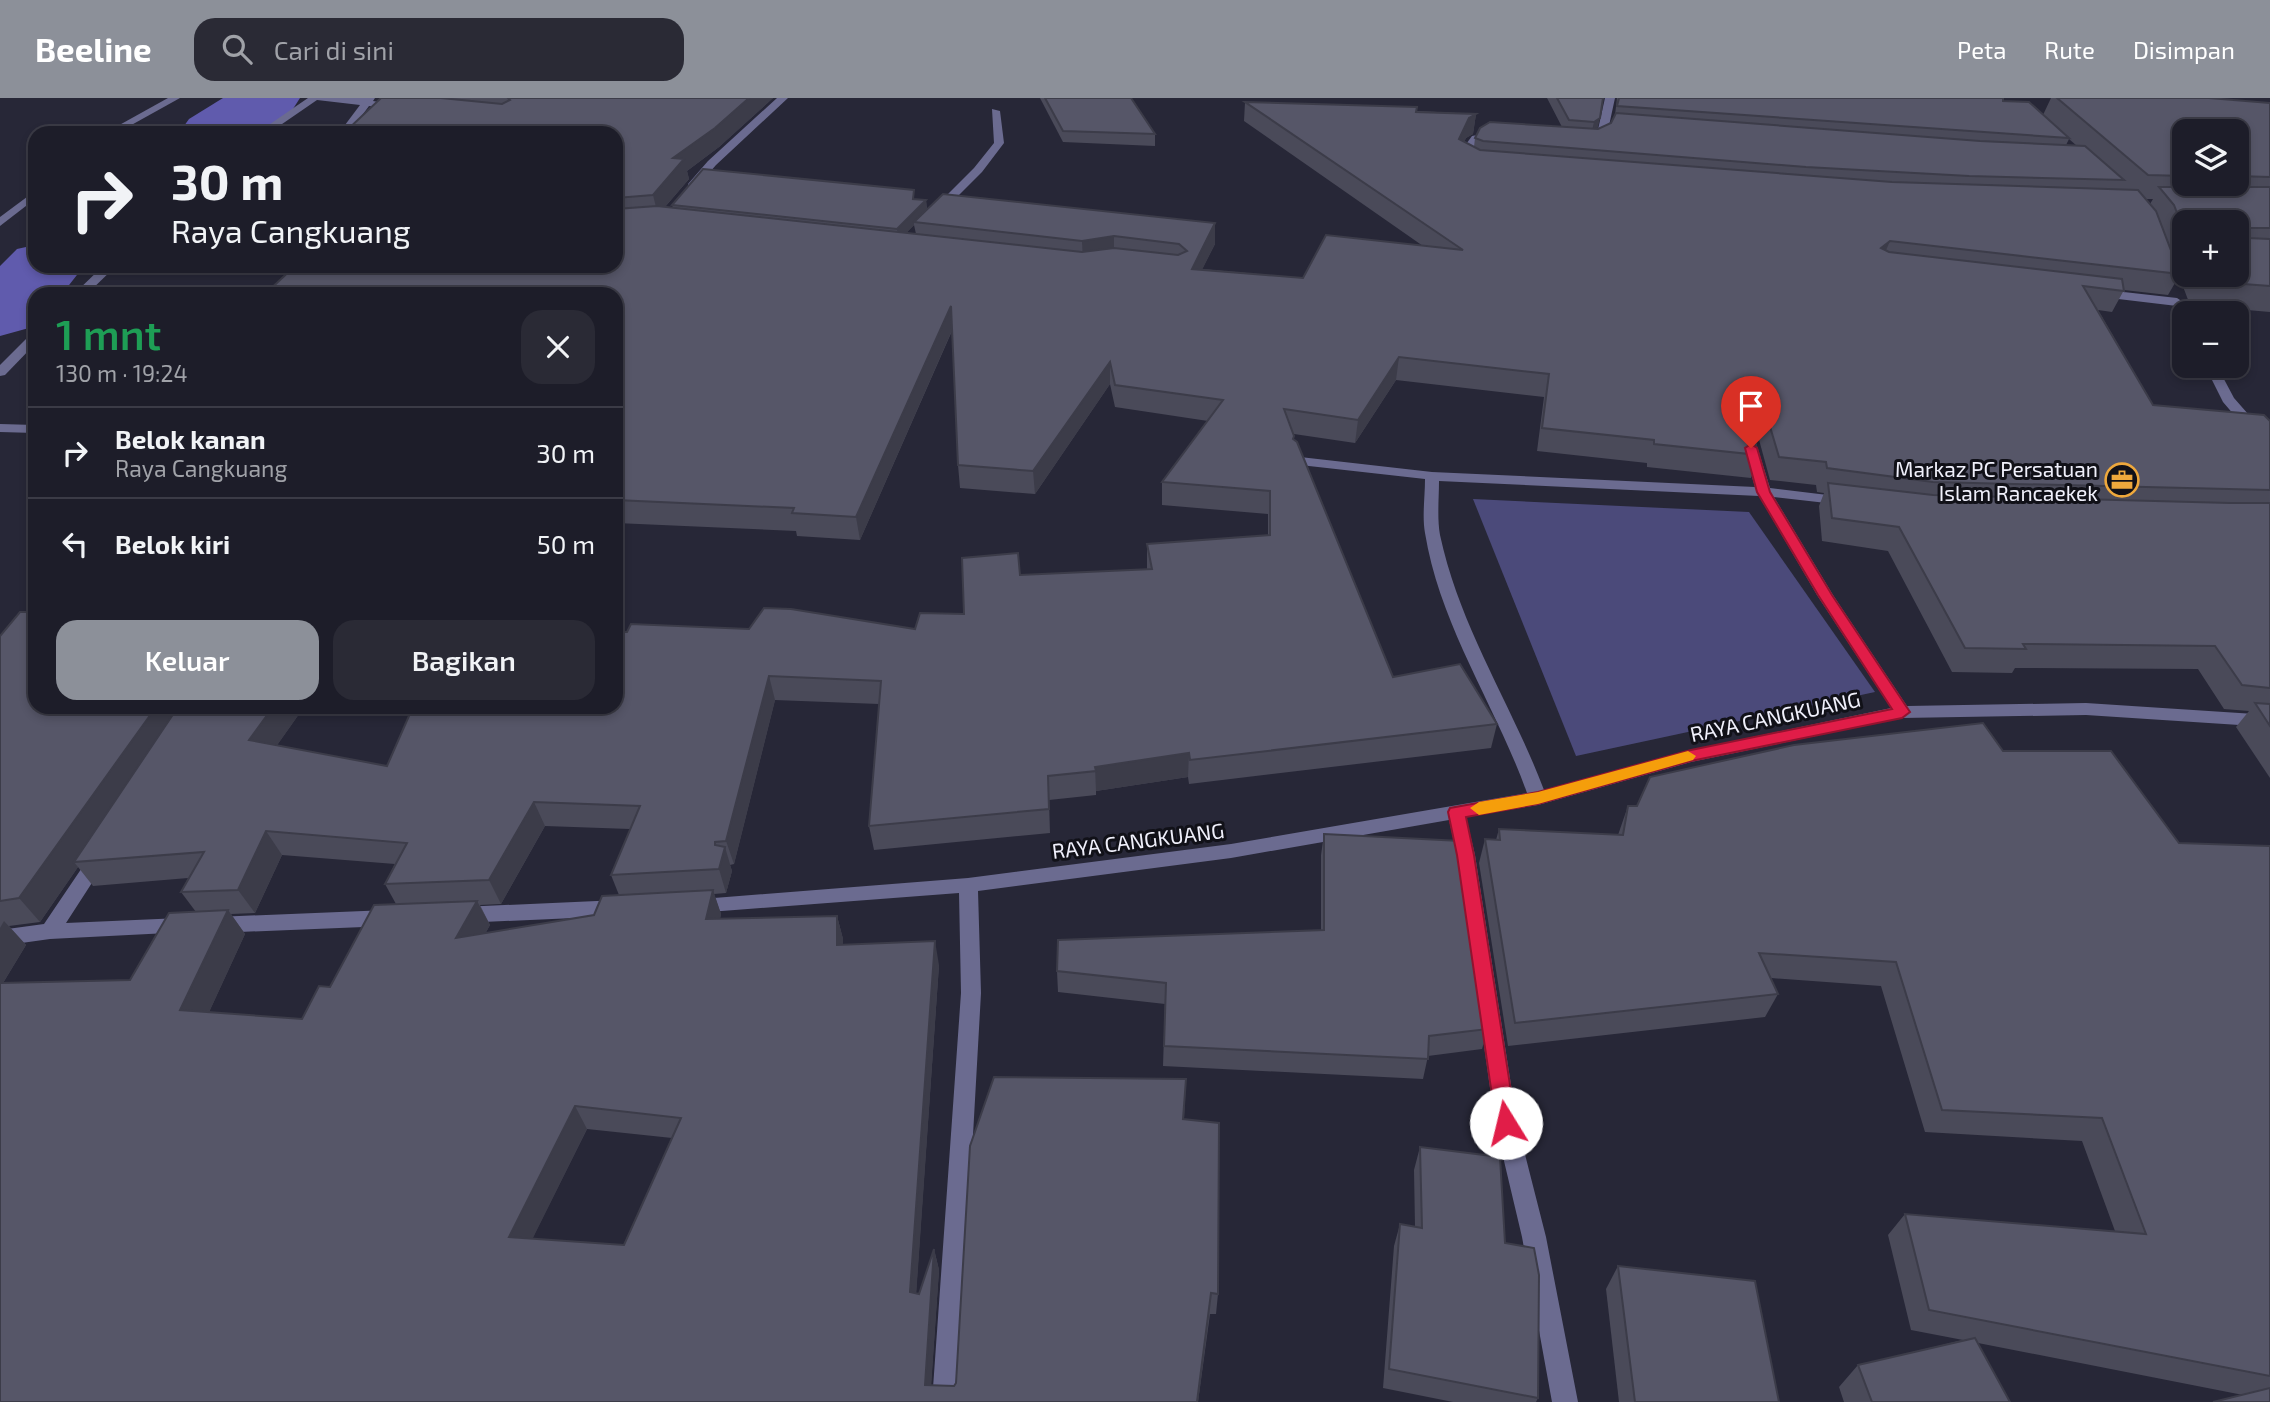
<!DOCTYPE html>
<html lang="id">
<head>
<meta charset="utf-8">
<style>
  body { margin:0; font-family:"Exo 2",sans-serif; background:#2a2a35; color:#f1f3f6; height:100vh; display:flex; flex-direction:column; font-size:26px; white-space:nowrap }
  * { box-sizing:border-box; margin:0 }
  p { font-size:23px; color:#a0a2a8 }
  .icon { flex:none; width:38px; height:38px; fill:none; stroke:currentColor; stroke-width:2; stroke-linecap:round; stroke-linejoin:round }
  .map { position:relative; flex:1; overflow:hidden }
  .panel { position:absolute; left:28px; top:189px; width:595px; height:427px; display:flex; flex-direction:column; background:#1d1d29; border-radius:21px; box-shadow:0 4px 10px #0003,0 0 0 2px #3b3b46 }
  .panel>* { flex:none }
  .top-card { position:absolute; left:28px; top:28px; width:595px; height:147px; border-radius:21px; box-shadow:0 4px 10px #0003,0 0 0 2px #3b3b46; background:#1d1d29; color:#f1f3f6; overflow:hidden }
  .buttons { position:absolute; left:2172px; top:21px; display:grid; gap:14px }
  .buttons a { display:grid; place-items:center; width:77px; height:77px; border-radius:14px; background:#1d1d29; box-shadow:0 4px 10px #0003,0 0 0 2px #3b3b46; font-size:35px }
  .pin { position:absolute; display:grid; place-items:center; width:60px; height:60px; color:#fff; margin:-72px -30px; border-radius:50% 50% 50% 0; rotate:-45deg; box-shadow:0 0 7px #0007 }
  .pin .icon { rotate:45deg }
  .me { position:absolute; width:77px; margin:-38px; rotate:351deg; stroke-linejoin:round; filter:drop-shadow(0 0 5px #0008) }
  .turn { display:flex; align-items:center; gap:24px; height:147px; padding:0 28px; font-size:32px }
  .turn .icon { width:91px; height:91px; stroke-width:2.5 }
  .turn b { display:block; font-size:49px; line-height:60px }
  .round { display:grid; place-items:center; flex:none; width:74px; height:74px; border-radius:21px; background:#2a2a35 }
  .summary { display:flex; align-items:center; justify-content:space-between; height:119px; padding:0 28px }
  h1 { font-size:42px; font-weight:600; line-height:52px; color:#1e9e55 }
  .button { display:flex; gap:14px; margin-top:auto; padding:14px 28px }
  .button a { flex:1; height:80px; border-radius:21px; background:#8c9099; color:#fff; font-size:28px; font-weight:600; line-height:80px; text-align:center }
  .button a+a { background:#2a2a35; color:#f1f3f6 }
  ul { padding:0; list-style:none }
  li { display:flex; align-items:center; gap:21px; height:91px; padding:0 28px; border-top:2px solid #3b3b46 }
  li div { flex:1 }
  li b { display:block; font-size:26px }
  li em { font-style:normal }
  header { display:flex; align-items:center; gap:42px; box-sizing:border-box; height:98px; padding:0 35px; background:#8c9099; color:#fff }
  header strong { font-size:33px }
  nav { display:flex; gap:38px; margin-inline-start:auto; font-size:24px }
  .search { width:490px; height:63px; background:#2a2a35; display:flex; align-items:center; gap:18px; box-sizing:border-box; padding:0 24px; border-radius:21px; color:#a0a2a8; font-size:26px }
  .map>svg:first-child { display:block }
</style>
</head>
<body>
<header>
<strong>Beeline</strong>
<div class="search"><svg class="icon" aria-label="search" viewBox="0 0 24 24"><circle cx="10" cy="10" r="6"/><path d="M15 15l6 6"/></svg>Cari di sini</div>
<nav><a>Peta</a><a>Rute</a><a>Disimpan</a></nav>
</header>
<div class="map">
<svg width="2270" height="1304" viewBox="0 0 2270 1304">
  <rect width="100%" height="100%" fill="#272737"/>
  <polygon fill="#4b4a7a" points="1473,401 1749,414 1875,594 1576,658"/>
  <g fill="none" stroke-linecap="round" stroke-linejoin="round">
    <g fill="#605bad" fill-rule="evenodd">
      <polygon points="223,0 300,0 291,14 258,35 179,35 189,21"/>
      <polygon points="35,147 35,168 84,168 62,196 35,196 35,224 29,230 0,238 0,168 17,151"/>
    </g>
    <g fill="#6b6b90" fill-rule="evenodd">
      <polygon points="168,0 180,0 117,35 105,35"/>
      <polygon points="308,0 375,0 373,3 401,8 396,11 369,8 349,35 339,35 360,7 317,2 269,35 257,35"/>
      <polygon points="777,0 788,0 716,67 696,90 688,90 688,86 708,63"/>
      <polygon points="1605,0 1615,0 1607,37 1595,45 1587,45 1587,41 1597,36"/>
      <polygon points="992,11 1000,13 1004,45 982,74 940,116 932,116 932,112 974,70 994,45"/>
      <path d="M1497,33L1500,34V38C1483,41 1477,42 1468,59L1475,65L1474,67H1466L1459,62L1461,53L1472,38Z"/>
      <polygon points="35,93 35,101 0,128 0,119"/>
      <polygon points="103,168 116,168 87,196 74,196"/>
      <polygon points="2097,191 2177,200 2183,204 2177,208 2093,198 2091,195"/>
      <polygon points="35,235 35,246 5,277 0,278 0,267 31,236"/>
      <polygon points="2205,268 2217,268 2234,300 2270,341 2270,354 2265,353 2223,304"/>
      <polygon points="0,326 35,327 35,335 0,334"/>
      <path d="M1749,341L1756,345L1770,390L1844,399L1851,403L1844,407L1774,399L1833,497L1907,608L2086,605L2270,617V629L2086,617L1902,620L1691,664L1538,707L1466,719L1475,757L1517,1025L1546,1139L1578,1304H1552L1522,1139L1495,1025L1457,757L1449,722L1231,760L978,793L981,895L958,1304H932L961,895L959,795L696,815L689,812L686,807L689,802L968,780L1231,746L1527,695C1496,608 1440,528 1425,435C1422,418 1425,399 1425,381L1300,367L1293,363L1300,359L1432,374L1755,389L1742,345ZM1439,383L1759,398L1817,497L1891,610L1691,652L1544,692C1511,605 1460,530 1440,437C1437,420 1439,400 1439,383Z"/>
      <polygon points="99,753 106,755 108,760 66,825 181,820 188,822 191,828 188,834 50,841 0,848 0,832 44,826 92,755"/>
      <polygon points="619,802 626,805 629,810 626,815 619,818 461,825 454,822 451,817 454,812 461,809"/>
      <polygon points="388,812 395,815 398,820 395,825 388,828 216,835 209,833 206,827 209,821 216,819"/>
    </g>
  </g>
  <g fill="#4a4a59" fill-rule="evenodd">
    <path d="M381,0H773L719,49L687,73L689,81L665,109L673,110L672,107L915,101L926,102L927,112L1215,146L1202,171L1303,180L1423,148L1244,23L1245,4L1476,16L1473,36L1466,40L1464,44L1474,49L1475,40L1562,29L1547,0H1603L1597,31L1611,25L1615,17L1617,0H2003V3L2043,17L2051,0H2209L2270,5V214L2190,207L2179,178L2168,197L2124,192L2112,214L2098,212L2153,307L2270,323V680L2236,629L2249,613L2224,611L2198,571L2015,570L2012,575L1952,574L1888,453L1822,443L1819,408L1824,395L1817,394L1816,387L1770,382L1755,327L1749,323L1759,357L1751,380L1647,369V365L1537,353L1544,299L1396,282L1355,345L1294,336V342L1393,579L1497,626L1491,650L1189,686L1188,679L1096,693V697L1049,702L1050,735L874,752L869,728L879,606L775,602L734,766L730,767L732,773L726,795L714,796L721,816L720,821L837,818L843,841V846L939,867L916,1195L919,1196L934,1151L939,1172L931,1287L954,1288L956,1285L1186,981L1184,1021L1218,1196L1216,1216H1210L1198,1304H0V538L35,609H304L277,647L387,668L616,609L627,534L749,531H915L964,516L1020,477L1147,471V446L1268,437V416L1162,407V384L1208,323L1115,309L1110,286L1035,396L960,390L958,367L952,233L860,442L797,438L796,433L616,425V35ZM2184,33H2236V86H2184ZM2069,41L2077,48L2066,47ZM2146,101H2153L2150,106ZM2184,124H2236V177H2184ZM914,127L916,136L906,135ZM2171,151L2179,152L2174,160ZM545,728L630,731L611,777L619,797L594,817L485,836L490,827L480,807L501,806ZM282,757L395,766L385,786L396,806L330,889L302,921L209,914L245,836L231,816L255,815ZM78,769L93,788L188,780L181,794L196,814L130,882L3,885L26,847L9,828L40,824ZM587,1031L672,1040L624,1147L532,1141Z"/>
    <polygon points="1040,0 1131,0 1155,36 1155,48 1063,44"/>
    <polygon points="2003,653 2179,745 2270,748 2270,1304 2243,1297 1978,1245 2010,1304 1844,1304 1839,1289 1858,1267 1963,1242 1911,1232 1888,1137 1905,1116 2115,1133 2082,1043 1925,1034 1881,888 1771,880 1778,896 1765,919 1508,948 1479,765 1485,741 1496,742 1499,731 1618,737 1628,708 1637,708"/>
    <polygon points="1324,736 1488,931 1482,951 1428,958 1423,981 1163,968 1165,906 1058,894 1057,873 1321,832 1321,757"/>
    <polygon points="1420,1049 1505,1145 1538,1300 1536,1304 1453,1304 1383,1290 1394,1148 1400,1126 1415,1129 1414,1072"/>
    <polygon points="1618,1168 1779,1304 1619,1304 1606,1191"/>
  </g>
  <g fill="#3c3c49">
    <polygon points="749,0 773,0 719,49 687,73 689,81 658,117 653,97 673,60"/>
    <polygon points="1476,16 1473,36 1466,40 1456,61 1459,41 1469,20"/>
    <polygon points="1600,20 1597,33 1591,37 1594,24"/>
    <polygon points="926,102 927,114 914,124 914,127 898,143 897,131"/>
    <polygon points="1215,125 1215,146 1192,192 1192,171"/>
    <polygon points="1114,138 1114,159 1083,164 1082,143"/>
    <polygon points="1890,143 1881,164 1881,150"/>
    <polygon points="951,208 953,230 860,442 856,419"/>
    <polygon points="1399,259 1396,282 1355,345 1358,322"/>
    <polygon points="1110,264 1110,286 1035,396 1033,373"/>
    <polygon points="1754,299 1746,322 1743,306"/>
    <polygon points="769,578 775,602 734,766 726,743"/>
    <polygon points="156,609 188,609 74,764 78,769 40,824 19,800"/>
    <polygon points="273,609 304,609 264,666 249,642"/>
    <polygon points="1189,655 1188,679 1096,693 1095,669"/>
    <polygon points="534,704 545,728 501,806 489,782"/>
    <polygon points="266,733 282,757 255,815 238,792"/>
    <polygon points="715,744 721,762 725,749 732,773 726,795 719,771"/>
    <polygon points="713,792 721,816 714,845 706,821"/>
    <polygon points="477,803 490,827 469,864 456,840"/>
    <polygon points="228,812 245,836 199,936 180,912"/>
    <polygon points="837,818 843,841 843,870 837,847"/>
    <polygon points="4,823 26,847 0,890 0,830"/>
    <polygon points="935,843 939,867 915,1214 910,1194"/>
    <polygon points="575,1008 587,1031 523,1160 509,1139"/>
    <polygon points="934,1151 939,1172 930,1304 925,1287"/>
    <polygon points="1211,1195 1198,1304 1197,1304"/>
  </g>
  <g fill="#565668" stroke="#3c3c49" stroke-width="2" fill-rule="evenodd">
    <polygon points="381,0 441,0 502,6 510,2 508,0 749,0 715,30 673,60 684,61 653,97 616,100 616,35 344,35"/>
    <polygon points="1045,0 1131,0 1155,36 1063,33"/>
    <polygon points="1557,0 1603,0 1600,20 1594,24 1569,22"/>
    <polygon points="1619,0 2003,0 2003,3 2029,4 2069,40 1617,8"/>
    <polygon points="2057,0 2209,0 2270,5 2270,79 2236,78 2236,33 2184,33 2184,78 2148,77"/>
    <polygon points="1245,4 1417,9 1416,14 1476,16 1469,20 1459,41 1480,52 1892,84 2138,92 2156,113 2180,176 1890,143 1881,150 1889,154 2122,181 2124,193 2083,188 2153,307 2264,317 2270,323 2270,392 1933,384 1827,370 1826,364 1779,359 1763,305 1754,299 1743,306 1759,357 1654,346 1654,342 1542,330 1549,276 1399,259 1358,322 1284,311 1294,338 1293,341 1297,344 1393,579 1460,566 1497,626 1190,662 1189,655 1095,669 1096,673 1048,678 1049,711 869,728 881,583 769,578 726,743 715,744 715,747 725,749 719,771 611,777 640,708 534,704 489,782 385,786 407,745 266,733 238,792 181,794 204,754 74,764 178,609 273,609 249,642 387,668 412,611 442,609 616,609 616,534 627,534 631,526 749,531 764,510 791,511 915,531 920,515 964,516 962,460 1018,455 1020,477 1152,471 1147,446 1270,437 1270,393 1162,384 1223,302 1115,287 1110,264 1033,373 958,367 951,208 856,419 792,415 794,410 616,402 616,196 265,196 295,168 616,168 616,111 657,108 1082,154 1114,150 1178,157 1187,153 1179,146 1114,138 1082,143 914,124 943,96 1215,125 1192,171 1303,180 1326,137 1463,152"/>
    <polygon points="1616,15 1980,43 2085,48 2124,82 1969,78 1806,69 1483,43 1475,40 1480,30 1490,24 1598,31 1611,25"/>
    <polygon points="703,71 914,92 913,101 926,102 897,131 672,107"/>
    <polygon points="2159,89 2270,89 2270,130 2250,130 2247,132 2248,140 2270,141 2270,188 2204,183 2201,177 2236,177 2236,124 2184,124 2184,128 2182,128 2174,107"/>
    <polygon points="1828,385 1933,397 2230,405 2270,405 2270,590 2242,587 2215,548 2023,546 2026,551 1965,550 1899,429 1832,420"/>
    <polygon points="20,514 35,514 35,609 156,609 19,800 0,803 0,538"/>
    <polygon points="2255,605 2270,606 2270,628"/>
    <polygon points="1983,625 2003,653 2111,653 2179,745 2270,748 2270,1278 1929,1212 1905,1116 2146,1136 2102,1020 1942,1012 1896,864 1759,855 1778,896 1515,925 1485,741 1500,742 1499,731 1623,737 1628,708 1637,708 1650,679 1794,647"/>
    <polygon points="1324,736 1461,743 1488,931 1429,938 1428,961 1164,948 1166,885 1057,873 1058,842 1324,832"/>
    <path d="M713,792L706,821L837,818V847L935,843L910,1194L919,1196L934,1151L925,1287L954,1288L956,1285L970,1048L994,979L1186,981L1183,1021L1219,1025L1218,1196L1211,1195L1197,1304H0V885L130,882L169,815L228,812L180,912L302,921L319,888L330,889L374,807L477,803L456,840L594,817L602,798ZM575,1008L681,1020L624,1147L509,1139Z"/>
    <polygon points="1420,1049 1500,1059 1505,1145 1534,1150 1539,1177 1538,1300 1389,1271 1400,1126 1422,1130"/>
    <polygon points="1618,1168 1755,1183 1779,1304 1635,1304"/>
    <polygon points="1975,1240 2010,1304 1872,1304 1858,1267"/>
    <polygon points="2270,1290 2270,1304 2213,1304"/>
  </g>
  <polygon fill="#e11d48" stroke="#92132f" stroke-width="2" points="1751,346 1757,350 1770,394 1832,497 1910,614 1902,620 1691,663 1538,706 1466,719 1474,757 1516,1025 1514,1032 1506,1034 1499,1032 1496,1025 1457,757 1448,714 1450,710 1538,694 1691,652 1892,611 1818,497 1757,394 1745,350"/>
  <polygon fill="#f59e0b" points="1688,653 1696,658 1693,662 1538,706 1479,717 1470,710 1479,704 1538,694"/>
  <defs>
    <symbol id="office-ring" viewBox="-11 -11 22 22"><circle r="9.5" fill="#111118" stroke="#eea83c" stroke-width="1.5"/><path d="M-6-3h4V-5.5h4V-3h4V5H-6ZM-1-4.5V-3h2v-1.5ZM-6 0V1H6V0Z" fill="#eea83c"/></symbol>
  </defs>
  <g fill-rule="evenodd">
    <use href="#office-ring" x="2103" y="363" width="38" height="38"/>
  </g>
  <g text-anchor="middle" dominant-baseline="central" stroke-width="6" stroke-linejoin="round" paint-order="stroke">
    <g font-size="21" fill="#f0f0fb" stroke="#111118" text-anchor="end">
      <text x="2098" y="370">Markaz PC Persatuan<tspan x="2098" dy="24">Islam Rancaekek</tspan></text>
    </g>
    <g font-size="21" fill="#f0f0fb" stroke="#111118">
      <text transform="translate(1775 618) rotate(-12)">RAYA CANGKUANG</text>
      <text transform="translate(1138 742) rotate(-7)">RAYA CANGKUANG</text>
    </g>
  </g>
</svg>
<div class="buttons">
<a><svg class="icon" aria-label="layers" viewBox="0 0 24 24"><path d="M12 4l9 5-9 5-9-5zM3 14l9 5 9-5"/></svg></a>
<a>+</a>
<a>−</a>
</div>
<div class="pin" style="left:1751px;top:350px;background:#d93025"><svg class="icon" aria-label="arrive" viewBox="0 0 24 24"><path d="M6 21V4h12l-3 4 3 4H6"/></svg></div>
<svg class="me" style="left:1506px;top:1025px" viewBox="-20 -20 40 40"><circle r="19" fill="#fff"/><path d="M0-13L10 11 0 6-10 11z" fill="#e11d48"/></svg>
<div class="top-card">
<div class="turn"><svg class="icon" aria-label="right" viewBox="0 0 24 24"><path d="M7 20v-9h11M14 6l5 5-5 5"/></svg><div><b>30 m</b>Raya Cangkuang</div></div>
</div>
<section class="panel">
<div class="summary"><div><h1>1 mnt</h1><p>130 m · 19:24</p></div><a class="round"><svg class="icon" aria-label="close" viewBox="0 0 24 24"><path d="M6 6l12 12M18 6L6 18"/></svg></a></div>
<ul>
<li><svg class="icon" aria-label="right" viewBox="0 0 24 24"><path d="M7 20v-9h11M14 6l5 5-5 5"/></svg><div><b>Belok kanan</b><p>Raya Cangkuang</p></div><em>30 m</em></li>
<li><svg class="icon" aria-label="left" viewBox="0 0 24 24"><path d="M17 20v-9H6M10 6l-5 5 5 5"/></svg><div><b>Belok kiri</b></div><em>50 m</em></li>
</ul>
<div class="button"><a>Keluar</a><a>Bagikan</a></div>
</section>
</div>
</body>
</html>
